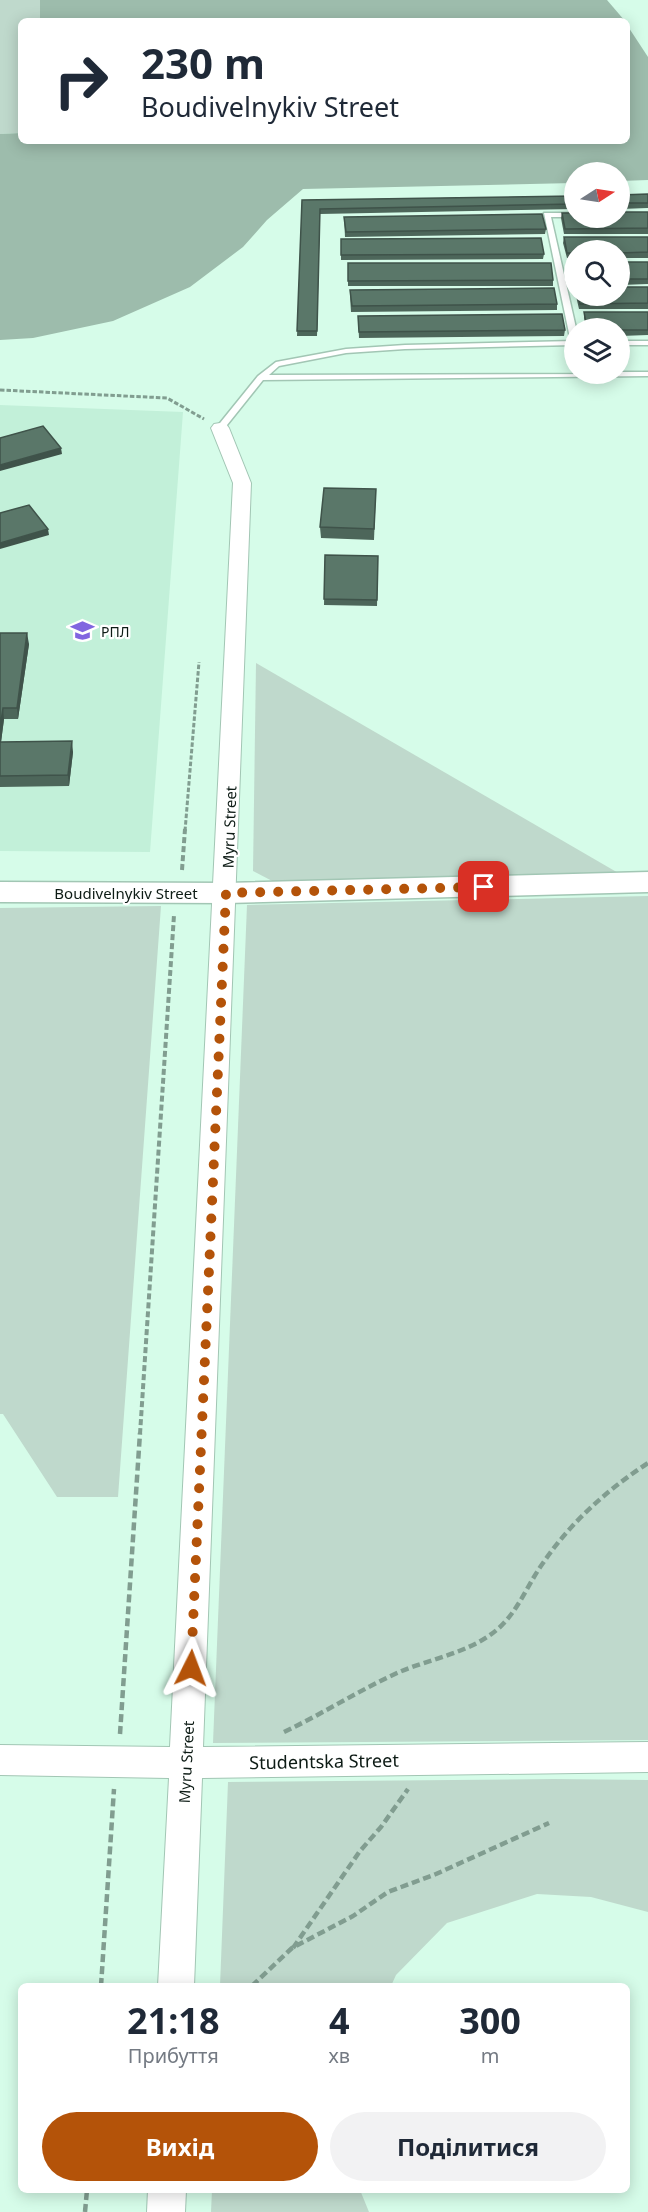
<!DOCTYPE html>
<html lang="uk">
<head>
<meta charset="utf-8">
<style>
  body { margin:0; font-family:"Noto Sans",sans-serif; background:#f2f2f3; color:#1f2937; height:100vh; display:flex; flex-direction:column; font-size:22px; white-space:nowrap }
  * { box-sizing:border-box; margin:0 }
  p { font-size:20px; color:#747a83 }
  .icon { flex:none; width:33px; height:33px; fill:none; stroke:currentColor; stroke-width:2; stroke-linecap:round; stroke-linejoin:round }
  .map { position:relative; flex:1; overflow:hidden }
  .side { position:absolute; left:18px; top:1983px; width:612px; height:210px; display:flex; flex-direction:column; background:#fff; border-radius:9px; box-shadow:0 3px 15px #0003 }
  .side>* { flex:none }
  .hud { position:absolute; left:18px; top:18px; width:612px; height:126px; border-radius:9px; box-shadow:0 3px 15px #0003; background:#fff; color:#1f2937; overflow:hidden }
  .needle { width:39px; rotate:78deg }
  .tools { position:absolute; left:564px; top:162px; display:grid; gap:12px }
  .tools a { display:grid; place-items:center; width:66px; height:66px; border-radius:50%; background:#fff; box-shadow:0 3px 15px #0003; font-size:30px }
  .pin { position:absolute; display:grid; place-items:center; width:51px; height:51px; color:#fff; margin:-26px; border-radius:12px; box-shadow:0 3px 9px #0006 }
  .me { position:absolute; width:66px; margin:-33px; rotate:3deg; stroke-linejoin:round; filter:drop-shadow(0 0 4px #0008) }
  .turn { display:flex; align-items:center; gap:21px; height:126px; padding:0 24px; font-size:27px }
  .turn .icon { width:78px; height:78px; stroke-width:2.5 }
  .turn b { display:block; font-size:42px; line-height:51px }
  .eta { display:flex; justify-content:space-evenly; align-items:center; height:102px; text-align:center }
  .eta b { font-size:36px; font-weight:700; line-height:42px }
  .action { display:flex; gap:12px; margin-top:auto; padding:12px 24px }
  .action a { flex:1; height:69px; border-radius:36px; background:#b45309; color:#fff; font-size:24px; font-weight:700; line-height:69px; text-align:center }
  .action a+a { background:#f2f2f3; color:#1f2937 }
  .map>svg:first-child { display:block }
</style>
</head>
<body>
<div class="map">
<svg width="648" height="2212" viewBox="0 0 648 2212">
  <rect width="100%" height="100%" fill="#d6fce9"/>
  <polygon fill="#c2f0d9" points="0,405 183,412 150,852 0,851"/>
  <g fill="#bfd9cc">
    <polygon points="0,0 40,0 40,21 21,21 21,133 0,134"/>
    <polygon points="256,663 620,874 278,884 253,871"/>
    <polygon points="648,896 648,1740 213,1743 247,905"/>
    <polygon points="161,906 118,1497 57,1497 3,1414 0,1414 0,908"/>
    <polygon points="554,1779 648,1780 648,1912 591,1897 537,1894 447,1923 396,1975 391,1986 220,1986 228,1782"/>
    <polygon points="212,2190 360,2190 369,2212 211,2212"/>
  </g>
  <g fill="#9dbcac">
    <polygon points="40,0 607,0 625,21 40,21"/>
    <polygon points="627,25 648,57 648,180 620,181 620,172 574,172 574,183 303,189 267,220 243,247 190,287 113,321 33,338 0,340 0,134 21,133 21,141 627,141"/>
  </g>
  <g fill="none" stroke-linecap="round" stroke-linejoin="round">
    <defs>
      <g id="lane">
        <polygon points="544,213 574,213 574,217 551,217 576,328 574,340 570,338"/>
        <polygon points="574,341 574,345 405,349 346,353 279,366 269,375 620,374 620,372 648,372 648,376 263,380 223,430 216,428 258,376 276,362 346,349 405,345"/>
        <rect x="620" y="341" width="28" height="4"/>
      </g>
      <g id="street">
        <polygon points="220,423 226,424 229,428 251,483 203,1747 648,1742 648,1772 202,1778 194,1986 158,1986 169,1778 0,1775 0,1745 170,1747 233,483 211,428 214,424"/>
        <polygon points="148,2190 186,2190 185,2212 147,2212"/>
      </g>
      <polygon id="secondary" points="648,872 648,892 226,903 0,902 0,882 226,883"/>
    </defs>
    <use href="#lane" stroke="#a2c6b4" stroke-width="3"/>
    <use href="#street" stroke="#a2c6b4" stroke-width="2"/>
    <use href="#secondary" stroke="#a2c6b4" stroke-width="3"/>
    <g stroke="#819d90" stroke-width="3" stroke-dasharray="4.5 2" stroke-linecap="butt">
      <polyline points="0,390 167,398 204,419"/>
      <polyline points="185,831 199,662"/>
    </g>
    <g stroke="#819d90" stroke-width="4" stroke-dasharray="6 3" stroke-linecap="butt">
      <polyline points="182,870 185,829"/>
      <polyline points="140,1434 174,915"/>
    </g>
    <g stroke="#819d90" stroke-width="4.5" stroke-dasharray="8 4" stroke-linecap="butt">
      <path d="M284,1732C322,1714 358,1691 397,1673C431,1658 472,1653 500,1627C519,1609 528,1584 543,1563C571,1522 607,1490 648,1463"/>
      <polyline points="120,1734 140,1433"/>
      <polyline points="293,1948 360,1851 381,1827 408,1789"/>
      <polyline points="101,1986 114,1789"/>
      <polyline points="252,1986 292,1948 353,1916 388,1892 436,1874 549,1823"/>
      <polyline points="85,2212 87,2190"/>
    </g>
    <use href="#lane" fill="#fff" fill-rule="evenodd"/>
    <use href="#street" fill="#fff" fill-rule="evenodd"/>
    <use href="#secondary" fill="#fff" fill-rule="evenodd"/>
  </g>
  <g fill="#4d665a">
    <polygon points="648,194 648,208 620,209 620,195"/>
    <polygon points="574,196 574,209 320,214 317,336 297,336 302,200"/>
    <polygon points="648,212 648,234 564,234 561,218 562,213"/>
    <polygon points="344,217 546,229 545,234 345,237"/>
    <polygon points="564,237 648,237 648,258 620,258 620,250 574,250 574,258 567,258 563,243"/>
    <polygon points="341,239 544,254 543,259 341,260"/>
    <polygon points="620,262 648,262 648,284 620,285"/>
    <polygon points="348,263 553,280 553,286 348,286"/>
    <polygon points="569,263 574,263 574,285 572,285 568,268"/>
    <polygon points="648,287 648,309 579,309 576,296 620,296"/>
    <polygon points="350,295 557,304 557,310 351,312"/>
    <polygon points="584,312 648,312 648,335 620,336 620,328 586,328 584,318"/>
    <polygon points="358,316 565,330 564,336 359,338"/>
    <polygon points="376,489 374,540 321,538 320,527"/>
    <polygon points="325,555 378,556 377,606 324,605"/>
    <polygon points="0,633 29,644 18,719 4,719 1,742 73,752 69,786 0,787"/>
  </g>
  <g fill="#3f534a">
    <polygon points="61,448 62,454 0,471 0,465"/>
    <polygon points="48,529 49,535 0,549 0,543"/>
    <polygon points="27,633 29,644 18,719 17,708"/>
    <polygon points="3,708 4,719 0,750 0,728"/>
    <polygon points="72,741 73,752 69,786 68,775"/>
  </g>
  <g fill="#5a7769" stroke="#3f534a" stroke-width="1.5">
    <polygon points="648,194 648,203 620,203 620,195"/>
    <polygon points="574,196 574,204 320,209 317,331 297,331 302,200"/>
    <polygon points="620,212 648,212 648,228 565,229 562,213 574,213 574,218 620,218"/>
    <polygon points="542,214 546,229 346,232 344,217"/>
    <polygon points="564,237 648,237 648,252 620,253 620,250 574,250 574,253 567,253"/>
    <polygon points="541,238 544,254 341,255 341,239"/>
    <rect x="620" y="262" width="28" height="17"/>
    <polygon points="348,263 551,263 553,280 348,281"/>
    <polygon points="569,263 574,263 574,280 573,280"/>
    <polygon points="620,287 648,287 648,303 580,304 578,296 620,296"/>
    <polygon points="554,288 557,304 352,306 350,290"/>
    <polygon points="584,312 648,312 648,330 620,330 620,328 587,328"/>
    <polygon points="562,314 565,330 359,332 358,316"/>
    <polygon points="43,426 61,448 0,465 0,438"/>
    <polygon points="324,488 376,489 374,529 320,527"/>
    <polygon points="29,505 48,529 0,543 0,513"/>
    <polygon points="325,555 378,556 377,600 324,599"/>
    <polygon points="0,633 27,633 17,708 3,708 0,728"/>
    <polygon points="72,741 68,775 0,776 0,742"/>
  </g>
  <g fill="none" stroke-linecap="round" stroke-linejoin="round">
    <polyline stroke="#b45309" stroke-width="10" stroke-dasharray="0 18" points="191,1668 226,893 484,887"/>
  </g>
  <defs>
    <symbol id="university-bare" viewBox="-9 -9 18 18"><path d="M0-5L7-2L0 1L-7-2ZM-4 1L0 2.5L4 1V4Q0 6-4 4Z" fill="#8165e0" stroke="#fff" stroke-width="2.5" paint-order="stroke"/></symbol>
  </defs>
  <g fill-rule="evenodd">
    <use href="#university-bare" x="66" y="614" width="33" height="33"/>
  </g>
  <g text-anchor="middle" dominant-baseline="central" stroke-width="4.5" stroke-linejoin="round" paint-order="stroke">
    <g font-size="14" fill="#0d1b15" stroke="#fff" text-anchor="start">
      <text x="101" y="631">РПЛ</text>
    </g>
    <g font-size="15" fill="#0d1b15" stroke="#fff">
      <text transform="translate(229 827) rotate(-88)">Myru Street</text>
      <text x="126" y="893">Boudivelnykiv Street</text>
      <text transform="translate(186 1762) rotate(-87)">Myru Street</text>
    </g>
    <g font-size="18" fill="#0d1b15" stroke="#fff">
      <text transform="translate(324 1761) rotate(-1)">Studentska Street</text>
    </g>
  </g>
</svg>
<div class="tools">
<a><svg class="needle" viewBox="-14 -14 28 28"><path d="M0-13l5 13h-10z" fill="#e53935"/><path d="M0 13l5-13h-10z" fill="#747a83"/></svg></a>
<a><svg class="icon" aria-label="search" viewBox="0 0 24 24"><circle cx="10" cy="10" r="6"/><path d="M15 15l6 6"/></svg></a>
<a><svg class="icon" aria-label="layers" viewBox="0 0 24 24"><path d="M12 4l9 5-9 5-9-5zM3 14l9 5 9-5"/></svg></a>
</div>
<div class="pin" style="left:484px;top:887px;background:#d93025"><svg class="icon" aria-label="arrive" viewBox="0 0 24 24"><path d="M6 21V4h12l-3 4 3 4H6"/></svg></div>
<svg class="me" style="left:191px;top:1668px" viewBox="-20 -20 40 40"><path d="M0-17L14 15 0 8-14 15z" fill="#b45309" stroke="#fff" stroke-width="4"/></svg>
<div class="hud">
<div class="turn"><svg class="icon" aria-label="right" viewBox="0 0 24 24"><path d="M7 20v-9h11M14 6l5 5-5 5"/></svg><div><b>230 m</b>Boudivelnykiv Street</div></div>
</div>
<section class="side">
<div class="eta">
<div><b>21:18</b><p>Прибуття</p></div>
<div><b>4</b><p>хв</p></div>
<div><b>300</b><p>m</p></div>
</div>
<div class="action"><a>Вихід</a><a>Поділитися</a></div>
</section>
</div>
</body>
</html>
